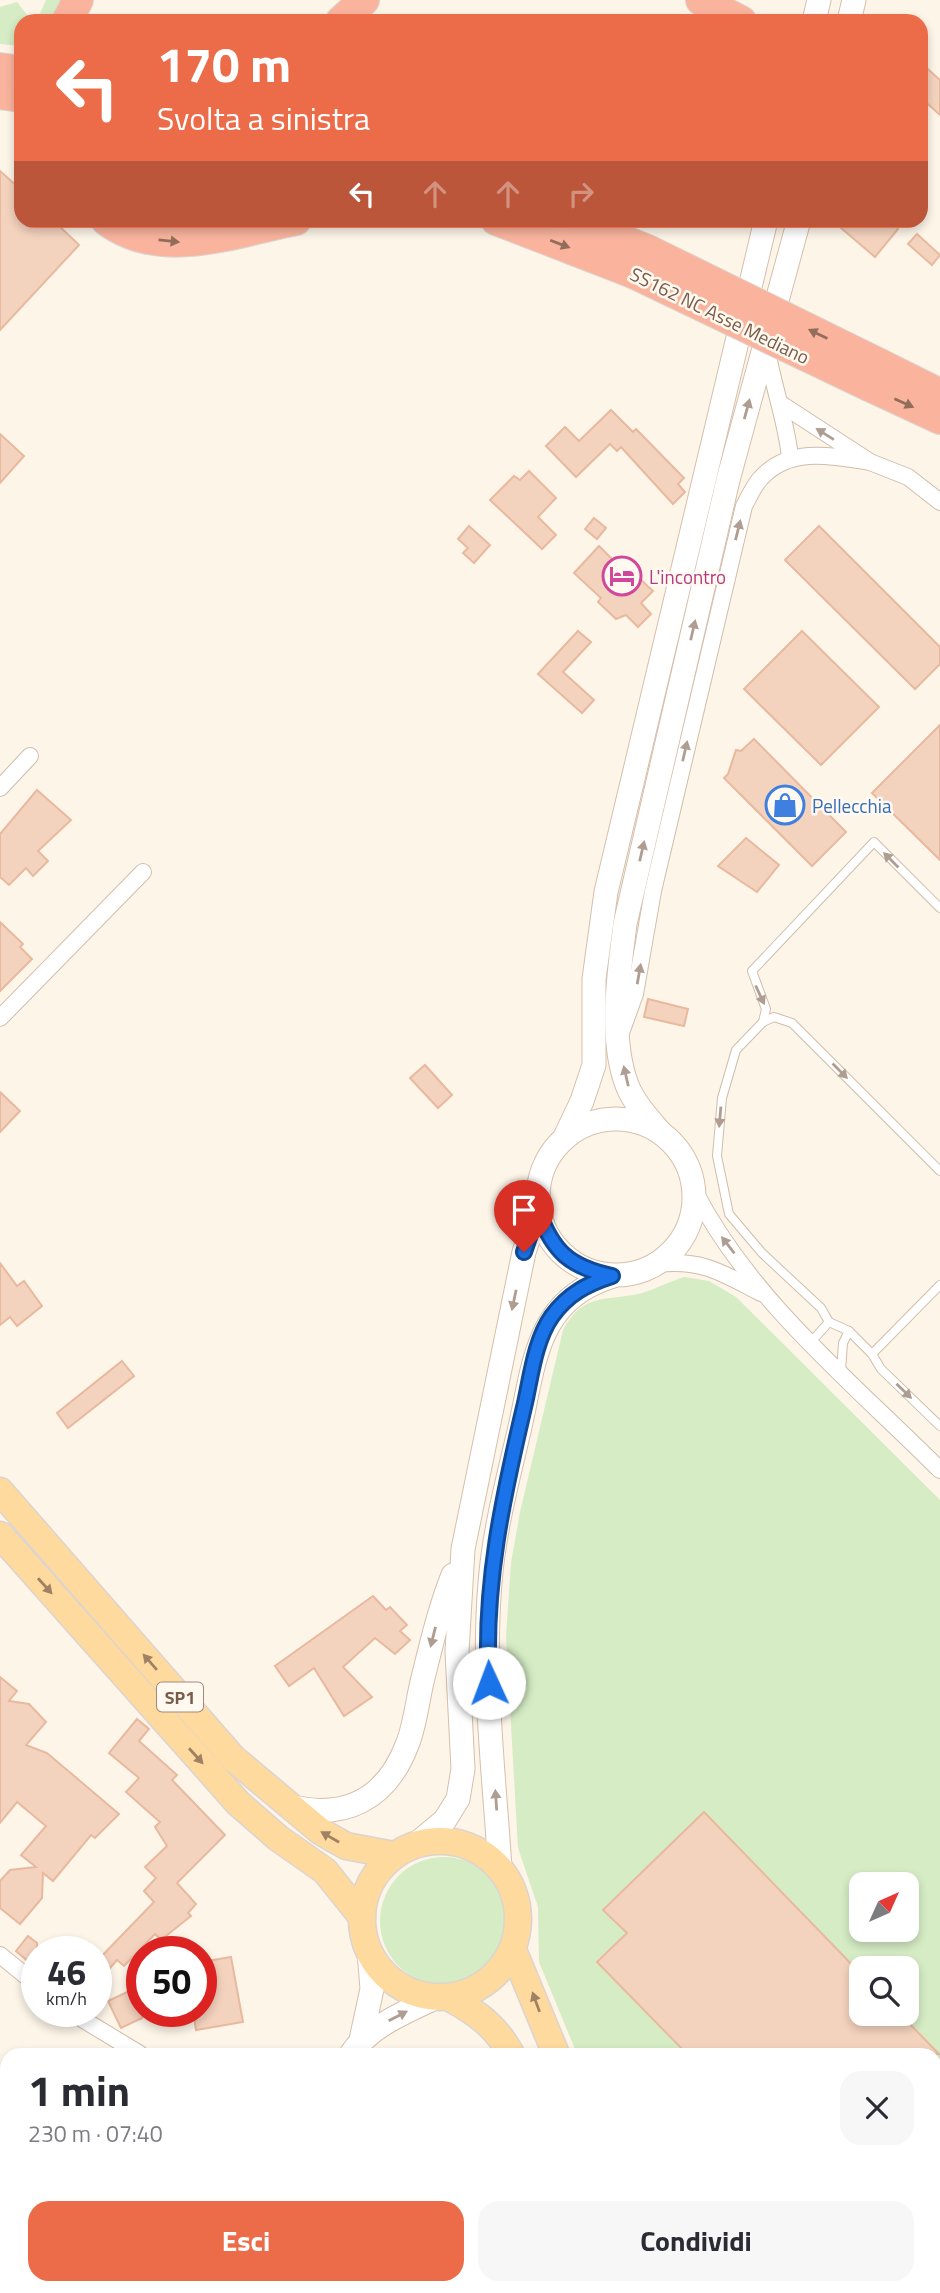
<!DOCTYPE html>
<html lang="it">
<head>
<meta charset="utf-8">
<style>
  body { margin:0; font-family:"Titillium Web",sans-serif; background:#f7f7f7; color:#2b2b33; height:100vh; display:flex; flex-direction:column; font-size:26px; white-space:nowrap }
  * { box-sizing:border-box; margin:0 }
  p { font-size:23px; color:#7c7c81 }
  .icon { flex:none; width:38px; height:38px; fill:none; stroke:currentColor; stroke-width:2; stroke-linecap:round; stroke-linejoin:round }
  .map { position:relative; flex:1; overflow:hidden }
  .sheet { position:absolute; left:0px; top:2048px; width:942px; height:247px; display:flex; flex-direction:column; background:#fff; border-radius:21px 21px 0 0; box-shadow:0 4px 10px #0003 }
  .sheet>* { flex:none }
  .top-card { position:absolute; left:14px; top:14px; width:914px; height:214px; border-radius:21px; box-shadow:0 4px 10px #0003; background:#ec6c49; color:#fff; overflow:hidden }
  .needle { width:46px; rotate:45deg }
  .tools { position:absolute; left:849px; top:1872px; display:grid; gap:14px }
  .tools a { display:grid; place-items:center; width:70px; height:70px; border-radius:14px; background:#fff; box-shadow:0 4px 10px #0003; font-size:35px }
  .speed { position:absolute; left:21px; top:1936px; display:flex; gap:14px; font-size:35px; font-weight:700; text-align:center }
  .speed>* { display:grid; place-content:center; width:91px; height:91px; border-radius:50%; background:#fff; box-shadow:0 4px 10px #0003; line-height:1 }
  .speed small { font-size:18px; font-weight:400 }
  .speed .limit { border:10px solid #d22; background:#fff; color:#111 }
  .pin { position:absolute; display:grid; place-items:center; width:60px; height:60px; color:#fff; margin:-72px -30px; border-radius:50% 50% 50% 0; rotate:-45deg; box-shadow:0 0 7px #0007 }
  .pin .icon { rotate:45deg }
  .me { position:absolute; width:77px; margin:-38px; rotate:358deg; stroke-linejoin:round; filter:drop-shadow(0 0 5px #0008) }
  .turn { display:flex; align-items:center; gap:24px; height:147px; padding:0 28px; font-size:32px }
  .turn .icon { width:91px; height:91px; stroke-width:2.5 }
  .turn b { display:block; font-size:49px; line-height:60px }
  .lanes { display:flex; align-items:center; height:66px; padding:0 28px; background:#0003; justify-content:center; gap:35px; direction:ltr }
  .lanes .off { opacity:.35 }
  .round { display:grid; place-items:center; flex:none; width:74px; height:74px; border-radius:21px; background:#f7f7f7 }
  .summary { display:flex; align-items:center; justify-content:space-between; height:119px; padding:0 28px }
  h1 { font-size:42px; font-weight:700; line-height:52px }
  .button { display:flex; gap:14px; margin-top:auto; padding:14px 28px }
  .button a { flex:1; height:80px; border-radius:21px; background:#ec6c49; color:#fff; font-size:28px; font-weight:700; line-height:80px; text-align:center }
  .button a+a { background:#f7f7f7; color:#2b2b33 }
  .map>svg:first-child { display:block }
</style>
</head>
<body>
<div class="map">
<svg width="940" height="2293" viewBox="0 0 940 2293">
  <rect width="100%" height="100%" fill="#fdf5e8"/>
  <g fill="#d5ecc5" fill-rule="evenodd">
    <polygon points="46,0 68,0 57,21 21,21 21,46 0,44 0,7 17,2 31,20 38,18"/>
    <path d="M684,1277L709,1281L736,1297L940,1500V2220L935,2226L934,2054H577L539,1962L538,1907L518,1848L506,1636L511,1563L520,1512L563,1330C585,1291 606,1302 642,1293C656,1289 670,1281 684,1277ZM861,1885H906V1930H861ZM861,1969H906V2014H861Z"/>
    <circle cx="444" cy="1921" r="64"/>
  </g>
  <g fill="#f4d3be" stroke="#e8b99e" stroke-width="2">
    <polygon points="920,62 940,80 940,115 920,97"/>
    <polygon points="0,171 21,190 21,220 53,220 79,245 0,330"/>
    <polygon points="849,220 888,220 898,229 875,257 841,228"/>
    <polygon points="917,234 940,255 932,265 908,244"/>
    <polygon points="611,410 633,432 636,429 684,478 678,484 685,492 673,504 621,447 617,451 610,444 576,477 546,446 565,427 579,441"/>
    <polygon points="0,434 24,456 0,483"/>
    <polygon points="529,471 556,498 538,517 556,535 542,549 490,500 514,476 520,480"/>
    <polygon points="594,518 606,528 597,539 585,529"/>
    <polygon points="469,526 490,545 474,563 463,553 468,548 458,539"/>
    <polygon points="819,526 940,647 940,664 915,689 785,560"/>
    <polygon points="599,546 613,560 616,557 653,591 641,603 651,614 638,627 626,615 616,619 598,602 601,598 574,573"/>
    <polygon points="578,631 591,642 563,672 594,700 582,713 538,674"/>
    <polygon points="802,631 879,707 821,765 744,689"/>
    <polygon points="940,725 940,860 872,793"/>
    <polygon points="754,739 846,832 812,866 724,778 728,774 736,750 741,751"/>
    <polygon points="37,790 71,820 38,851 48,861 33,876 26,868 9,885 0,877 0,834"/>
    <polygon points="746,838 779,865 757,892 718,866"/>
    <polygon points="0,922 23,944 20,947 32,959 0,991"/>
    <polygon points="648,999 688,1009 684,1026 644,1017"/>
    <polygon points="425,1065 452,1095 438,1108 410,1078"/>
    <polygon points="0,1092 20,1111 0,1132"/>
    <polygon points="0,1263 17,1286 24,1281 42,1306 17,1326 10,1317 0,1325"/>
    <polygon points="122,1361 134,1376 68,1428 57,1413"/>
    <polygon points="373,1596 386,1610 390,1607 407,1625 400,1631 410,1640 395,1654 375,1638 343,1667 372,1697 344,1716 314,1668 289,1686 275,1666"/>
    <polygon points="0,1677 17,1691 9,1701 29,1704 46,1722 26,1745 47,1753 119,1814 95,1838 91,1835 53,1881 43,1873 42,1898 20,1924 0,1908 0,1881 10,1870 36,1867 21,1855 46,1826 17,1802 0,1823"/>
    <polygon points="137,1719 149,1729 139,1741 177,1775 172,1780 225,1835 177,1883 196,1904 188,1913 191,1916 161,1940 155,1934 124,1966 117,1960 96,1984 96,1962 154,1902 144,1891 156,1878 145,1867 167,1846 155,1827 160,1822 126,1792 139,1778 109,1753"/>
    <polygon points="704,1812 861,1974 861,2014 900,2014 939,2054 687,2054 597,1962 627,1933 603,1910"/>
    <polygon points="28,1936 37,1943 37,1969 16,1951"/>
    <polygon points="231,1957 243,2022 196,2030 193,2011 201,2011 201,1962"/>
    <polygon points="142,1985 142,2018 121,2028 108,2001"/>
  </g>
  <g fill="none" stroke-linecap="round" stroke-linejoin="round">
    <defs>
      <g id="lane">
        <polyline points="763,1022 766,1009 752,971 874,842 940,908"/>
        <polyline points="940,1171 792,1023 774,1017 763,1022 736,1050 722,1098 717,1156 729,1214 762,1253 821,1308 829,1322 849,1331 872,1354 881,1369 940,1426"/>
        <polyline points="811,1342 829,1322"/>
        <polyline points="872,1354 940,1285"/>
        <polyline points="841,1371 843,1343 849,1331"/>
      </g>
      <g id="street">
        <path d="M767,350C773,386 786,420 790,457"/>
        <polyline points="781,404 870,462 908,477 940,502"/>
        <polyline points="0,788 30,756"/>
        <polyline points="0,1018 143,872"/>
        <path d="M622,1030L635,994L653,891L744,506C749,497 754,485 761,478C790,446 833,456 870,462"/>
        <path d="M694,1190C750,1300 854,1384 940,1470"/>
        <path d="M657,1264C703,1259 722,1273 761,1293"/>
        <polyline points="0,1955 37,1985"/>
        <polyline points="69,2011 140,2054"/>
        <polyline points="934,2254 940,2249"/>
        <polyline points="730,2287 749,2293"/>
        <polyline points="866,2293 882,2287"/>
      </g>
      <g id="secondary">
        <polyline points="814,21 819,0"/>
        <polyline points="849,21 854,0"/>
        <circle cx="616" cy="1197" r="78"/>
        <path d="M661,1133C648,1118 634,1103 627,1085C609,1038 619,972 625,924L728,480L799,220"/>
        <polyline points="565,1137 582,1101 594,1065 594,979 606,892 766,220"/>
        <path d="M289,1806C344,1820 386,1800 407,1745C415,1726 417,1703 422,1682C431,1646 439,1610 453,1575"/>
        <polyline points="415,1845 445,1820 458,1799 463,1769 457,1652 463,1549 524,1252 538,1211"/>
        <path d="M500,1868C494,1774 482,1677 490,1583C494,1530 508,1479 520,1427C535,1360 537,1299 613,1276"/>
        <polyline points="361,2040 372,1989 369,1952"/>
        <path d="M351,2054C371,2025 406,2012 437,1997"/>
        <polyline points="285,2293 286,2287"/>
      </g>
      <g id="primary">
        <polyline points="0,1491 233,1758 320,1831 346,1846 394,1855"/>
        <polyline points="0,1535 238,1803 278,1838 325,1871 362,1917"/>
        <circle cx="440" cy="1919" r="78"/>
        <polyline points="513,1950 556,2054"/>
        <path d="M448,1997C476,2012 496,2026 511,2054"/>
        <polyline points="649,2287 654,2293"/>
        <polyline points="687,2287 692,2293"/>
      </g>
      <g id="highway">
        <polyline points="701,0 741,21"/>
        <polyline points="67,21 78,0"/>
        <polyline points="341,21 364,0"/>
        <polyline points="0,68 21,71"/>
        <polyline points="0,94 21,97"/>
        <path d="M106,220C160,262 236,232 296,220"/>
        <polyline points="496,220 633,273"/>
        <polyline points="573,220 648,250"/>
        <polyline points="880,364 940,394"/>
        <polyline points="869,386 940,419"/>
      </g>
    </defs>
    <use href="#lane" stroke="#d0bdac" stroke-width="10"/>
    <use href="#street" stroke="#d0bdac" stroke-width="18"/>
    <use href="#secondary" stroke="#d6bfac" stroke-width="25"/>
    <use href="#primary" stroke="#dcd4d0" stroke-width="29"/>
    <use href="#highway" stroke="#dcd4d0" stroke-width="32"/>
    <use href="#lane" stroke="#fff" stroke-width="8"/>
    <use href="#street" stroke="#fff" stroke-width="16"/>
    <use href="#secondary" stroke="#fff" stroke-width="23"/>
    <use href="#primary" stroke="#feda9e" stroke-width="26"/>
    <use href="#highway" stroke="#fab49d" stroke-width="30"/>
    <defs>
      <g id="highway-bridge">
        <polyline points="648,250 880,364"/>
        <polyline points="633,273 869,386"/>
      </g>
    </defs>
    <use href="#highway-bridge" stroke="#dcd4d0" stroke-width="32" stroke-linecap="butt"/>
    <use href="#highway-bridge" stroke="#fab49d" stroke-width="30"/>
  </g>
  <defs><path id="oneway-solid" d="M-6-.8H1V-3.2L6.5 0L1 3.2V.8H-6Z" transform="scale(1.75)"/></defs>
  <g fill="#936d5b">
    <use href="#oneway-solid" transform="translate(169 241) rotate(6)"/>
    <use href="#oneway-solid" transform="translate(560 244) rotate(21)"/>
    <use href="#oneway-solid" transform="translate(818 334) rotate(-154)"/>
    <use href="#oneway-solid" transform="translate(904 403) rotate(24)"/>
  </g>
  <g fill="#af9d92">
    <use href="#oneway-solid" transform="translate(747 409) rotate(-75)"/>
    <use href="#oneway-solid" transform="translate(825 434) rotate(-148)"/>
    <use href="#oneway-solid" transform="translate(738 530) rotate(-76)"/>
    <use href="#oneway-solid" transform="translate(693 630) rotate(-77)"/>
    <use href="#oneway-solid" transform="translate(685 751) rotate(-77)"/>
    <use href="#oneway-solid" transform="translate(642 851) rotate(-77)"/>
    <use href="#oneway-solid" transform="translate(891 860) rotate(-135)"/>
    <use href="#oneway-solid" transform="translate(639 974) rotate(-80)"/>
    <use href="#oneway-solid" transform="translate(760 995) rotate(65)"/>
    <use href="#oneway-solid" transform="translate(840 1071) rotate(45)"/>
    <use href="#oneway-solid" transform="translate(626 1076) rotate(-103)"/>
    <use href="#oneway-solid" transform="translate(720 1117) rotate(95)"/>
    <use href="#oneway-solid" transform="translate(728 1245) rotate(-128)"/>
    <use href="#oneway-solid" transform="translate(514 1300) rotate(102)"/>
    <use href="#oneway-solid" transform="translate(904 1391) rotate(44)"/>
    <use href="#oneway-solid" transform="translate(433 1637) rotate(104)"/>
    <use href="#oneway-solid" transform="translate(496 1800) rotate(-94)"/>
    <use href="#oneway-solid" transform="translate(398 2016) rotate(-27)"/>
  </g>
  <g fill="#a18163">
    <use href="#oneway-solid" transform="translate(45 1586) rotate(48)"/>
    <use href="#oneway-solid" transform="translate(150 1662) rotate(-131)"/>
    <use href="#oneway-solid" transform="translate(196 1756) rotate(48)"/>
    <use href="#oneway-solid" transform="translate(330 1837) rotate(-150)"/>
    <use href="#oneway-solid" transform="translate(536 2002) rotate(-110)"/>
  </g>
  <g fill="none" stroke-linecap="round" stroke-linejoin="round">
    <defs>
      <path id="route" d="M489,1683C483,1587 503,1496 525,1403C531,1376 535,1340 552,1316C568,1294 587,1284 612,1276C570,1267 553,1252 538,1211L524,1252"/>
    </defs>
    <use href="#route" stroke="#114b97" stroke-width="18"/>
    <use href="#route" stroke="#1a73e8" stroke-width="12"/>
  </g>
  <defs>
    <symbol id="hotel-ring" viewBox="-11 -11 22 22"><circle r="9.5" fill="#fff9ef" stroke="#d1479c" stroke-width="1.5"/><path d="M-6-4.5h1.5V1H6V5H4.5V3h-9V5H-6ZM-4 0a1.8 1.8 0 1 1 3.6 0ZM.5 0V-2.5h3Q6-2.5 6 0Z" fill="#d1479c"/></symbol>
    <symbol id="shop-ring" viewBox="-11 -11 22 22"><circle r="9.5" fill="#fff9ef" stroke="#3f7fe0" stroke-width="1.5"/><path d="M-5-2.5h2.3a2.7 3.5 0 0 1 5.4 0H5L5.5 6h-11ZM-1.5-2.5h3a1.5 2.3 0 0 0-3 0Z" fill="#3f7fe0"/></symbol>
  </defs>
  <g fill-rule="evenodd">
    <use href="#hotel-ring" x="600" y="554" width="44" height="44"/>
    <use href="#shop-ring" x="763" y="783" width="44" height="44"/>
  </g>
  <g text-anchor="middle" dominant-baseline="central" stroke-width="5" stroke-linejoin="round" paint-order="stroke">
    <rect fill="#fff9ef" stroke="#a18a7c" stroke-width="2" x="157" y="1682.5" width="46" height="29" rx="5"/>
    <g font-size="18" font-weight="bold" fill="#795b4a">
      <text x="180" y="1697">SP1</text>
    </g>
    <g font-size="19" fill="#795b4a" stroke="#fff9ef">
      <text transform="translate(720 315) rotate(26)">SS162 NC Asse Mediano</text>
    </g>
    <g font-size="19" fill="#b23c85" stroke="#fff9ef" text-anchor="start">
      <text x="649" y="576">L'incontro</text>
    </g>
    <g font-size="19" fill="#366cbe" stroke="#fff9ef" text-anchor="start">
      <text x="812" y="805">Pellecchia</text>
    </g>
  </g>
</svg>
<div class="tools">
<a><svg class="needle" viewBox="-14 -14 28 28"><path d="M0-13l5 13h-10z" fill="#e53935"/><path d="M0 13l5-13h-10z" fill="#7c7c81"/></svg></a>
<a><svg class="icon" aria-label="search" viewBox="0 0 24 24"><circle cx="10" cy="10" r="6"/><path d="M15 15l6 6"/></svg></a>
</div>
<div class="speed"><div>46<small>km/h</small></div><div class="limit">50</div></div>
<div class="pin" style="left:524px;top:1252px;background:#d93025"><svg class="icon" aria-label="arrive" viewBox="0 0 24 24"><path d="M6 21V4h12l-3 4 3 4H6"/></svg></div>
<svg class="me" style="left:489px;top:1683px" viewBox="-20 -20 40 40"><circle r="19" fill="#fff"/><path d="M0-13L10 11 0 6-10 11z" fill="#1a73e8"/></svg>
<div class="top-card">
<div class="turn"><svg class="icon" aria-label="left" viewBox="0 0 24 24"><path d="M17 20v-9H6M10 6l-5 5 5 5"/></svg><div><b>170 m</b>Svolta a sinistra</div></div>
<div class="lanes"><svg class="icon" aria-label="left" viewBox="0 0 24 24"><path d="M17 20v-9H6M10 6l-5 5 5 5"/></svg><svg class="icon off" aria-label="ahead" viewBox="0 0 24 24"><path d="M12 20V5M6 11l6-6 6 6"/></svg><svg class="icon off" aria-label="ahead" viewBox="0 0 24 24"><path d="M12 20V5M6 11l6-6 6 6"/></svg><svg class="icon off" aria-label="right" viewBox="0 0 24 24"><path d="M7 20v-9h11M14 6l5 5-5 5"/></svg></div>
</div>
<section class="sheet">
<div class="summary"><div><h1>1 min</h1><p>230 m · 07:40</p></div><a class="round"><svg class="icon" aria-label="close" viewBox="0 0 24 24"><path d="M6 6l12 12M18 6L6 18"/></svg></a></div>
<div class="button"><a>Esci</a><a>Condividi</a></div>
</section>
</div>
</body>
</html>
